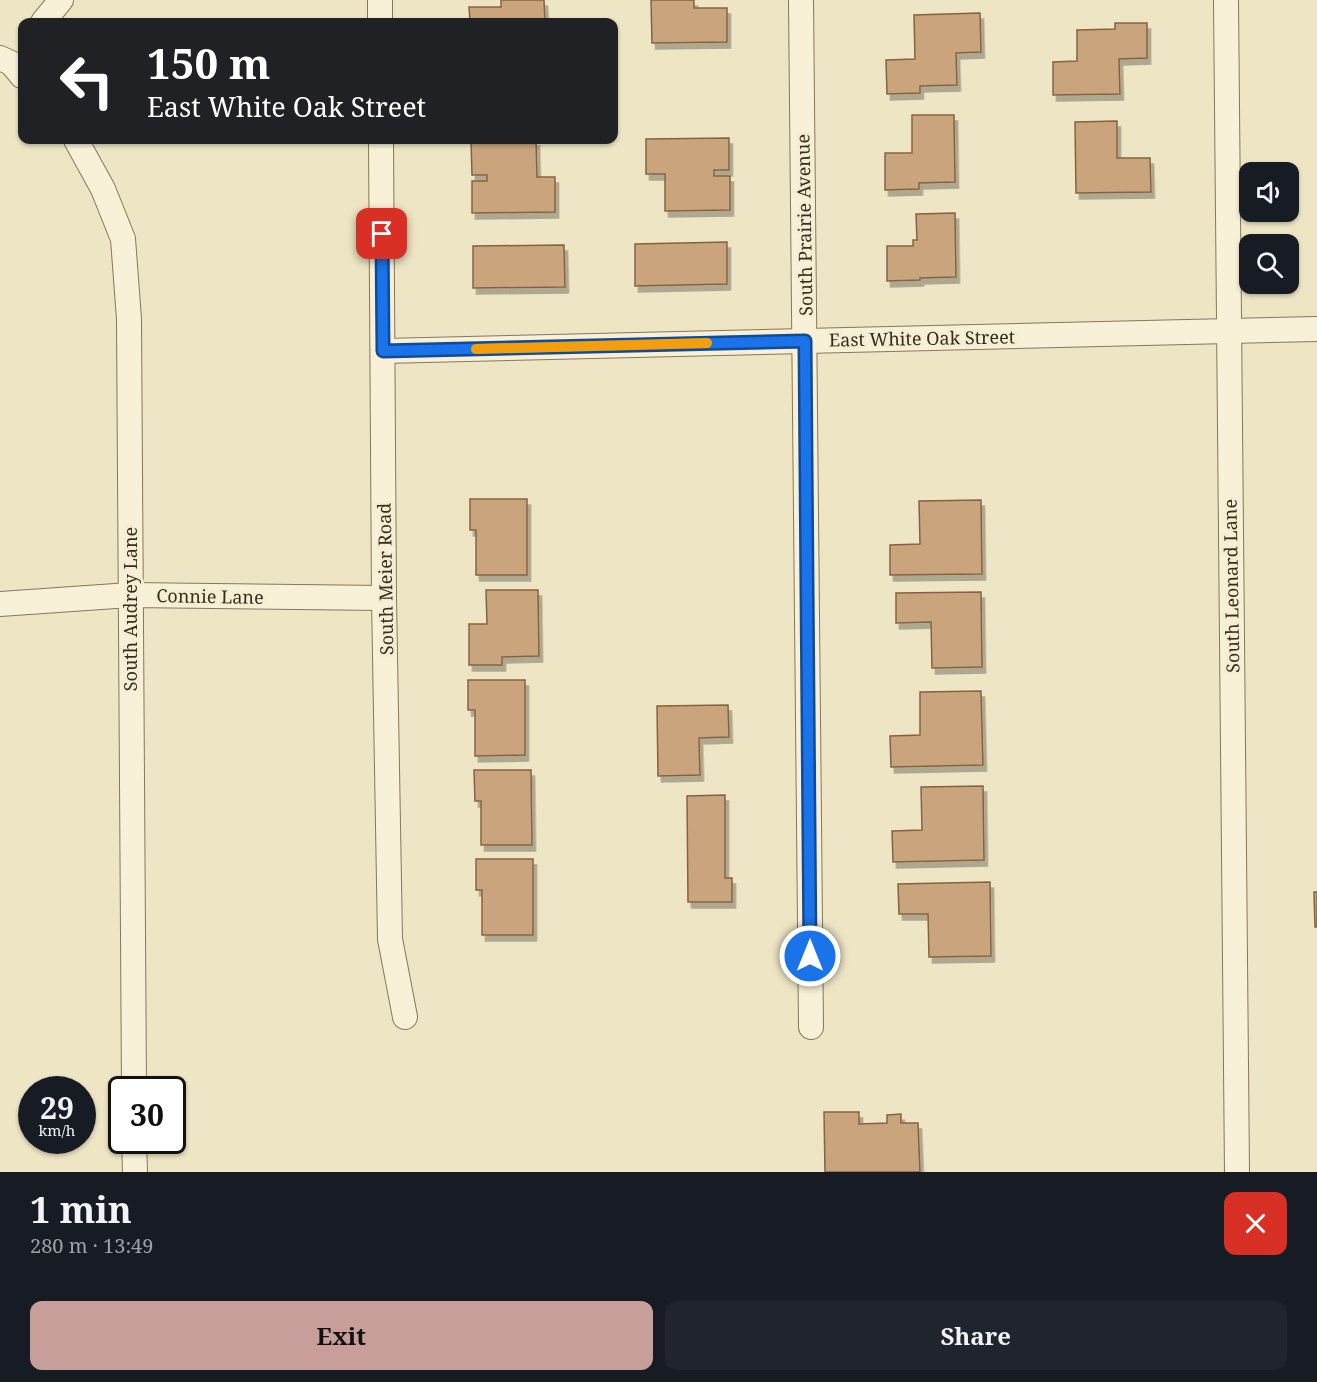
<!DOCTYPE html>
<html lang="en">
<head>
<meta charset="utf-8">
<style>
  body { margin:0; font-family:"Noto Serif",serif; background:#20242c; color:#f1f3f6; height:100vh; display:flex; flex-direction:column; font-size:22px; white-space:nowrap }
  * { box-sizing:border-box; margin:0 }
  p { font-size:20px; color:#9ea1a6 }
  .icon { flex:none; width:33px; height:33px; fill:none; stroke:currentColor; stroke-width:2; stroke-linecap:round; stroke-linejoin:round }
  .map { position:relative; height:1172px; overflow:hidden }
  .sheet { display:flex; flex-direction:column; background:#171b24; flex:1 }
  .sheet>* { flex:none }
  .top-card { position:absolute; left:18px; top:18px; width:600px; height:126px; border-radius:12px; box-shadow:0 2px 4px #0004; background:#202124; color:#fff; overflow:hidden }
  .controls { position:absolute; left:1239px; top:162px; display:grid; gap:12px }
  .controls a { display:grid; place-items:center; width:60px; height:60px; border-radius:12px; background:#171b24; box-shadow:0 2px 4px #0004; font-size:30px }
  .speed { position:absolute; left:18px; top:1076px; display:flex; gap:12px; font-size:30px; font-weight:700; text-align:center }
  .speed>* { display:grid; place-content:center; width:78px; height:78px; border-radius:50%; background:#171b24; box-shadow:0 2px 4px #0004; line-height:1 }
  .speed small { font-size:15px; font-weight:400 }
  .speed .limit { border:3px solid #111; border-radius:9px; background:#fff; color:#111 }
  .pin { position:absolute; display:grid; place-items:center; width:51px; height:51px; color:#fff; margin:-26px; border-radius:12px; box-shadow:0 3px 9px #0006 }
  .me { position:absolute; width:66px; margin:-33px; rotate:0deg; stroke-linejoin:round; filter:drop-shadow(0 0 4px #0008) }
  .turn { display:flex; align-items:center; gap:21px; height:126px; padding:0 30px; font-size:27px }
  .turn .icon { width:78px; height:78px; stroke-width:2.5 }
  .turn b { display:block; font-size:42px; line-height:51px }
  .round { display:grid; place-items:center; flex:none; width:63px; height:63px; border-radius:12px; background:#20242c }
  .summary { display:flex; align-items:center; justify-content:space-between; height:102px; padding:0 30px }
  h1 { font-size:36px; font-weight:700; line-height:45px }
  .cta { display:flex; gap:12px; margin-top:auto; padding:12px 30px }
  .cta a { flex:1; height:69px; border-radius:12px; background:#c89e9b; color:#111; font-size:24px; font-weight:700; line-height:69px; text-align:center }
  .cta a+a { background:#20242c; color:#f1f3f6 }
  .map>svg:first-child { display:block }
</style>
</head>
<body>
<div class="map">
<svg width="1317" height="1172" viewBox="0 0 1317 1172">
  <defs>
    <filter id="shadow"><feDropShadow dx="3.5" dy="6" stdDeviation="0" flood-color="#0004"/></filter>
  </defs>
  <rect width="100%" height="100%" fill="#ede5c4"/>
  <g fill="#caa47b" stroke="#866341" stroke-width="1.5" filter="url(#shadow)">
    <polygon points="501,0 544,0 545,22 470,22 469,7 501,7"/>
    <polygon points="651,0 694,0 694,8 727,8 727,42 652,43"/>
    <polygon points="980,13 981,52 956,53 957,85 920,86 920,93 887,94 886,60 915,59 914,15"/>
    <polygon points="1115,23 1147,23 1147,58 1119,59 1120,94 1053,95 1053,62 1077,61 1077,30 1115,29"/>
    <polygon points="912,115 954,115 955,182 919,183 919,189 885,190 885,153 912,153"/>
    <polygon points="1117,121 1117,158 1150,158 1151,192 1076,193 1075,122"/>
    <polygon points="729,138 729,170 714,170 714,176 730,176 730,210 665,211 665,174 646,174 646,139"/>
    <polygon points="536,140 537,177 555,177 555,212 472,213 472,181 487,181 487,175 472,175 471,141"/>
    <polygon points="955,213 956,277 920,278 920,280 887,281 887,246 913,246 913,240 917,240 916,214"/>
    <polygon points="727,242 727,284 635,286 635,244"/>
    <polygon points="564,245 565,287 473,288 473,246"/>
    <polygon points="470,499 527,499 527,575 476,575 476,530 470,530"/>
    <polygon points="981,500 982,574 890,575 890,545 920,544 919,501"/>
    <polygon points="486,590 538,590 539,656 502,657 502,665 469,665 469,624 487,624"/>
    <polygon points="981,592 982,667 932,668 931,622 896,623 896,593"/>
    <polygon points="468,680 525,680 525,755 475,756 475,710 468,710"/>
    <polygon points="981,691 983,765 891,767 890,736 920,735 920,692"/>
    <polygon points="728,705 729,737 699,738 700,775 658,776 657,706"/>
    <polygon points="474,770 531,770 532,845 481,845 481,801 475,801"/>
    <polygon points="983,786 984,860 893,862 892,831 922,830 921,787"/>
    <polygon points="725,795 725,878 732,878 732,902 688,902 687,796"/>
    <polygon points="476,859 533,859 533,935 482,935 482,890 476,890"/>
    <polygon points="990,882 991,956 929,957 928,914 899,914 898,884"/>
    <polygon points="1314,892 1317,892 1317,927 1315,927"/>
    <polygon points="824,1112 859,1112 859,1124 887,1123 887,1115 901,1114 901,1123 918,1123 920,1172 825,1172"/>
  </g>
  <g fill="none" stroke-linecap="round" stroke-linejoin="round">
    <defs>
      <g id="street">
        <polyline points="380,0 380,22"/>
        <polyline points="801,0 811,1027"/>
        <polyline points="1226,0 1237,1172"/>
        <polyline points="43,22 61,0"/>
        <polyline points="0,58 11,63 22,76"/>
        <polyline points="76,140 103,189 123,239 129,319 134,1089"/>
        <polyline points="381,140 384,598 390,939 405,1017"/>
        <polyline points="383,351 1317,329"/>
        <polyline points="0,604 130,595 384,598"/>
        <polyline points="134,1140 135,1172"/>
      </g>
    </defs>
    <use href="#street" stroke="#87775b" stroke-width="26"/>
    <use href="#street" stroke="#f8f1d7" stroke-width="24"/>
  </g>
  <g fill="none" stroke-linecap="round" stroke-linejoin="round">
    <defs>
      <polyline id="route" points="382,234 383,351 805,341 810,956"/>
    </defs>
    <use href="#route" stroke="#114b97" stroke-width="15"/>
    <use href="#route" stroke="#1a73e8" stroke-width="10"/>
    <polyline stroke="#f59e0b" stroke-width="10" points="476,349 707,343"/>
  </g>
  <g text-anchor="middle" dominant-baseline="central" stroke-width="6" stroke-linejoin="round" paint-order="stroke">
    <g font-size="18" fill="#372d1e" stroke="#f5eed3">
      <text transform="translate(804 225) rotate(-91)">South Prairie Avenue</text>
      <text transform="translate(922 338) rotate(-1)">East White Oak Street</text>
      <text transform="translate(385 579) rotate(-91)">South Meier Road</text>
      <text transform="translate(1231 586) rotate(-91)">South Leonard Lane</text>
      <text transform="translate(210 596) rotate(1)">Connie Lane</text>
      <text transform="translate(130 609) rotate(-90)">South Audrey Lane</text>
    </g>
  </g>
</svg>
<div class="controls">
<a><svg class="icon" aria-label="sound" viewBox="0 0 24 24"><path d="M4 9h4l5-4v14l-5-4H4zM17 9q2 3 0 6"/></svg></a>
<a><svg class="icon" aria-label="search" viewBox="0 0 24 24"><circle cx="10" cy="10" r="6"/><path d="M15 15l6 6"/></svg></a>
</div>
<div class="speed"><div>29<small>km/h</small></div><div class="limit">30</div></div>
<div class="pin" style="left:382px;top:234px;background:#d93025"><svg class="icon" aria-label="arrive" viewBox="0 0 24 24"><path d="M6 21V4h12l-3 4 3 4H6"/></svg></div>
<svg class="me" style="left:810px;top:956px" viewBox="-20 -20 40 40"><circle r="17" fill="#1a73e8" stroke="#fff" stroke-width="3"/><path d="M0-11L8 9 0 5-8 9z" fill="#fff"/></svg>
<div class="top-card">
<div class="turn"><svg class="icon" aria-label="left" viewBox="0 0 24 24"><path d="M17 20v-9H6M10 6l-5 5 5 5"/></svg><div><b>150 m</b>East White Oak Street</div></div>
</div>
</div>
<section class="sheet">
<div class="summary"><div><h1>1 min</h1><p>280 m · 13:49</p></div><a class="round" style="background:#d93025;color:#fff"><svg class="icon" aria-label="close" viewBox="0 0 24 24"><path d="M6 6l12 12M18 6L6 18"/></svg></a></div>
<div class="cta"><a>Exit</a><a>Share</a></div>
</section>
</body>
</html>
